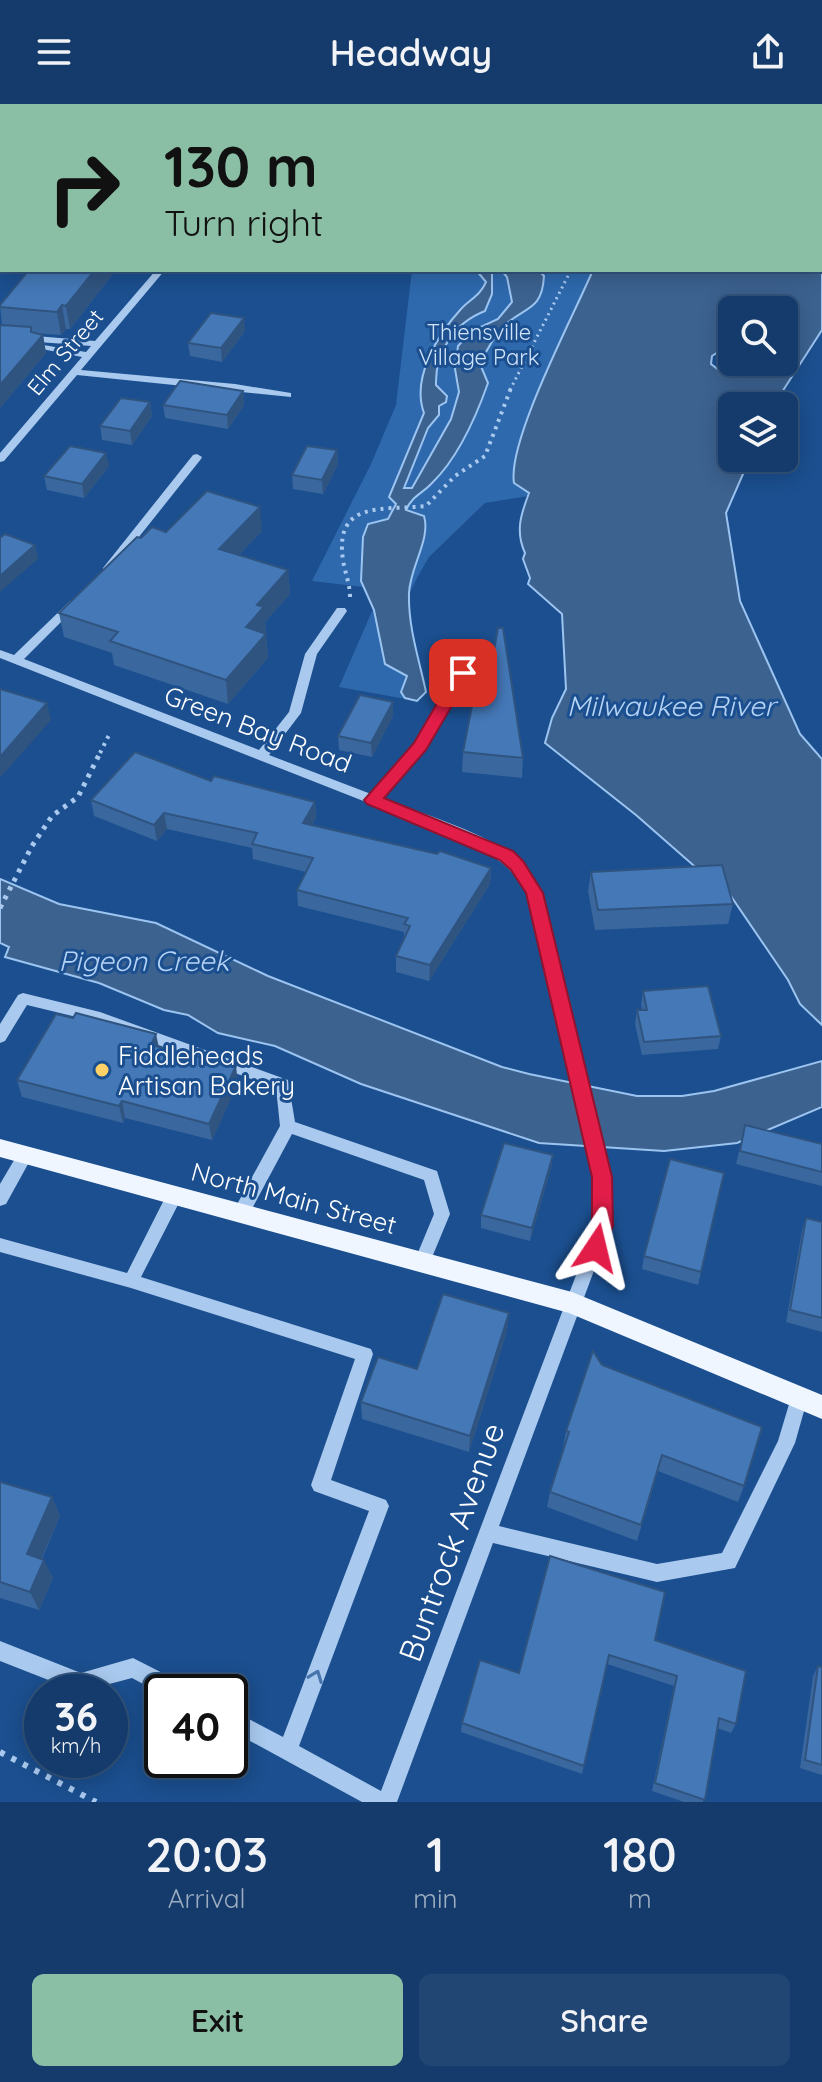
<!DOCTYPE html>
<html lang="en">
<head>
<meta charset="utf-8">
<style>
  body { margin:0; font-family:Quicksand,sans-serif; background:#214673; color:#f1f3f6; height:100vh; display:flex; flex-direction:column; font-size:30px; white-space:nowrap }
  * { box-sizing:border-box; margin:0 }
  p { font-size:26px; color:#9dadc1 }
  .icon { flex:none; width:44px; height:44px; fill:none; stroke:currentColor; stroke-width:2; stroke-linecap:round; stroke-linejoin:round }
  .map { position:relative; height:1698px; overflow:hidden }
  .side { display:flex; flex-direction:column; background:#143b6b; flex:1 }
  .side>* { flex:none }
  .top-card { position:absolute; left:0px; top:0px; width:822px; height:168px; box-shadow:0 4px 20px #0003,0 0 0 2px #33557e; background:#8abfa5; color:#111; overflow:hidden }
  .fabs { position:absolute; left:718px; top:192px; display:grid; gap:16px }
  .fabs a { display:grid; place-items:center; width:80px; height:80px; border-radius:12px; background:#143b6b; box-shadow:0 4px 20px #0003,0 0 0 2px #33557e; font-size:40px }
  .speed { position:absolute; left:24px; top:1570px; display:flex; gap:16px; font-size:40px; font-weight:700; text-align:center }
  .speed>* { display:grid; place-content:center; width:104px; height:104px; border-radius:50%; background:#143b6b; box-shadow:0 4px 20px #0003,0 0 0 2px #33557e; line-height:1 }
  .speed small { font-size:20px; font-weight:400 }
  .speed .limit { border:4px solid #111; border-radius:12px; background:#fff; color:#111 }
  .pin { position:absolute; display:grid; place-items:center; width:68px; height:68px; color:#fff; margin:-34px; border-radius:16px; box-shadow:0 4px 12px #0006 }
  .me { position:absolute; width:88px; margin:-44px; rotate:10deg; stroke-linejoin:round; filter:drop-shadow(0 0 6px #0008) }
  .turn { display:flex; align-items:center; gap:28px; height:168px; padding:0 32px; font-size:36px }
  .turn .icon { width:104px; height:104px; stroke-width:2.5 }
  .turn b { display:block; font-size:56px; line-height:68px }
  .eta { display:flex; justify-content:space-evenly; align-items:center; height:136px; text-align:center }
  .eta b { font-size:48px; font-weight:600; line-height:56px }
  .primary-button { display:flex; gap:16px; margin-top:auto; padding:16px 32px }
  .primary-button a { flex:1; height:92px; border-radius:12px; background:#8abfa5; color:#111; font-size:32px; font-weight:600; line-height:92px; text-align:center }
  .primary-button a+a { background:#214673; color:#f1f3f6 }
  header { display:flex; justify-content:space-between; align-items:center; height:104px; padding:0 32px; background:#143b6b; font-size:36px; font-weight:600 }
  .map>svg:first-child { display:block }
</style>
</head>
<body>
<header><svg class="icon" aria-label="menu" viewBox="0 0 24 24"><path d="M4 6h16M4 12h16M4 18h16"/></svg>Headway<svg class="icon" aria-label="share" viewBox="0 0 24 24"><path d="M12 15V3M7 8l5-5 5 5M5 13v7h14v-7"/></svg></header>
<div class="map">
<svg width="822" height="1698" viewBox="0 0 822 1698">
  <rect width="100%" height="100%" fill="#1b4f8f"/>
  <g fill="#2e69ad">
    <polygon points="302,0 675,0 300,2"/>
    <polygon points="412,166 593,166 523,324 528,392 485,399 429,453 418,472 409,490 410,521 426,588 417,597 339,583 373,505 363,483 312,477 371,360 396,301"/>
  </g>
  <g fill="#3c6290" stroke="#9cc4f0" stroke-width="2" fill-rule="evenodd">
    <path d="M675,0H822V226L773,302H732V354H750L726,409L740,497L800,630L822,655V921L800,900L788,876L724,782L701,768L636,711L545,639L552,614L566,585L562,510L528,480L530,474L523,455L525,449C515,427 521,410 529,389L514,379C507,337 574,211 593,166H820V2ZM732,206H784V258H749L723,269L711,260L712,252L732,239Z"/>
    <path d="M476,166H487L492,170V190L485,207C454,219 435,248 436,281L447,292L446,298L439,302V311L428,324L404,384H412L451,315L459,288L455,265L458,242L472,227L498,215L512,198L507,173L501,166H538L544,172C542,209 523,202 503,223C493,234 486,247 480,260L488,279C476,313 458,354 432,379C422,390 412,392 406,406L424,412C431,435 410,463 409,489C408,523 419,555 426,588L417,597L405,594L401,588L407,572L385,560L374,506L361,477L363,433L368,420L388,415L396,400L389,393L424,309C411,274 438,230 461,205C470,195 480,192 486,178Z"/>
    <polygon points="0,775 59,800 156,819 268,872 502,963 529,970 637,992 682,992 714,987 822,957 822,1003 737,1039 664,1047 539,1039 361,980 275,942 218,929 188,911 164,906 99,879 5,853 9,843 0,839"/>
  </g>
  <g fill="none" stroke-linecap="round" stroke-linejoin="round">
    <g stroke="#a9c9ee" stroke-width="3" stroke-dasharray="2 4" stroke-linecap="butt">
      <polyline points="501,0 504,2"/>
      <polyline points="518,2 530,0"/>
      <polyline points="510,286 571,166"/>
    </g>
    <g stroke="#a9c9ee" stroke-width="4" stroke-dasharray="3 5" stroke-linecap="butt">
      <path d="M350,493C350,480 345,469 343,456C334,395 384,407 426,402L455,372L485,352L511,284"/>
      <polyline points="100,649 110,629"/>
    </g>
    <polyline stroke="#a9c9ee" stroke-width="5" stroke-dasharray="4 6" stroke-linecap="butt" points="0,804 32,742 52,712 78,693 101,647"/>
    <polyline stroke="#a9c9ee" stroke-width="6" stroke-dasharray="5 8" stroke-linecap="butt" points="0,1648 96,1698"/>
    <g fill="#a9c9ee" fill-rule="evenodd">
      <polygon points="286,0 294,0 285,2"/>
      <polygon points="156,166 165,166 81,266 235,280 291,289 291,293 77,271 4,357 0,358 0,349 82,253 37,244 37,240 86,248 91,242 0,235 0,229 95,237"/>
      <polygon points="197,350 202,353 201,355 111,468 103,468 103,464 193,351"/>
      <path d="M73,496L79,500L24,555L259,646L289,608L305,550L337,504H345L347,507L317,550L301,609L269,651L371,690L415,639L470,545H478L480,548L424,645L382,694C419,709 485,728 515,753C526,763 533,776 541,789L610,1073L611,1121L499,1422L657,1460L722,1449L778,1337L793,1287L799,1285L805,1287L808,1293L795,1339L735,1464L657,1478L493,1439L397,1698H362L230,1626V1605L283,1633L369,1407L314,1387L311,1381L355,1255L131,1184L0,1148V1134L127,1169L169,1086L175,1084L181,1086L183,1091L141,1173L371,1245L373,1250L331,1376L386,1396L389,1402L299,1642L381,1687L595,1121L594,1073L527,789C512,763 493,750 465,737L0,554V546L14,551L69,498Z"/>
      <polygon points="23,889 100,908 288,976 295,1018 437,1067 450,1110 428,1163 422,1165 416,1163 414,1158 434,1110 424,1076 292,1030 247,1114 241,1116 235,1114 233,1109 235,1104 280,1022 276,984 93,917 27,901 5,937 0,939 0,920 18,891"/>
      <polygon points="25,1045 30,1046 33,1051 6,1100 0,1102 0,1080 20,1046"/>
      <polygon points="0,1537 81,1569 133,1554 186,1581 189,1588 162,1590 132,1574 79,1588 0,1557"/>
    </g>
    <polygon fill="#f0f6ff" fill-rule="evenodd" points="0,1035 572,1188 822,1291 822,1315 569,1209 0,1053"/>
  </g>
  <g fill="#3a679d">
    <polygon points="29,166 116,166 70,225 66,225 61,231 34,229 43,231 46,249 0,304 0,221 2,221 0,201"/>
    <polygon points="245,227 222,258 190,252 188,239"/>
    <polygon points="243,287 244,301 228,325 165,314 163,301"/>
    <polygon points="150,298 152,312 132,341 102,336 100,322"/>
    <polygon points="337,346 338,360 323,390 293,385 292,371"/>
    <polygon points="109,362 84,394 47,386 44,372"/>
    <polygon points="262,427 239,451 288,466 290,490 265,518 266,527 264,529 266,530 268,554 228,600 114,561 112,549 64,533 59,509 141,434 166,428"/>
    <polygon points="393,598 393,612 372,653 339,646 338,632"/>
    <polygon points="463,648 523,654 522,674 462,668"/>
    <polygon points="211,677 315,698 316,714 312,721 491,764 490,780 429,877 396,868 396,852 404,835 404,828 298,802 297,786 306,768 253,755 252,744 167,725 157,737 94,712 91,696"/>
    <polygon points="591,768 733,800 728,820 595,826 588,787"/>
    <polygon points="643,887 721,932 718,945 642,951 635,920 637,906 642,906 641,901"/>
    <polygon points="159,943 238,979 212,1036 125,1014 123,1019 22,993 17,976"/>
    <polygon points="745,1021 822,1040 822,1082 736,1060"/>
    <polygon points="553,1051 551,1064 530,1137 481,1124 481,1111"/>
    <polygon points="724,1069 698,1181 642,1165 644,1152"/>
    <polygon points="806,1114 822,1118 822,1228 786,1218 802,1127"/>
    <polygon points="507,1227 469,1348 362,1315 361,1298 417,1265"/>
    <polygon points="602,1261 744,1382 738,1398 658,1367 637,1437 547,1403 550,1388 564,1344 563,1344 566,1327"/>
    <polygon points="0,1378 52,1393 60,1412 42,1455 53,1474 39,1506 0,1494"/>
    <polygon points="655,1536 736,1620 731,1629 717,1624 703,1698 684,1698 652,1687 674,1582 607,1560 582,1670 461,1628 462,1619 519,1569"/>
    <polygon points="818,1562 822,1563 822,1671 800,1664 813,1572"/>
  </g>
  <g fill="#305480">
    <polygon points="243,0 258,0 258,2 241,2"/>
    <polygon points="95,166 116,166 70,225 66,202"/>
    <polygon points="62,201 66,225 61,231 57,208"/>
    <polygon points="244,214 245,227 222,258 221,244"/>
    <polygon points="43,231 46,249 0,304 0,281"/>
    <polygon points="243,287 244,301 228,325 227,311"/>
    <polygon points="150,298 152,312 132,341 130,327"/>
    <polygon points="337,346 338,360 323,390 322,376"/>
    <polygon points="106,349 109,362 84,394 82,380"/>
    <polygon points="260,403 262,427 222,469 219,445"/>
    <polygon points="35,441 38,455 0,488 0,472"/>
    <polygon points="288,466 290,490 265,518 266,527 248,547 246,523 257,501"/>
    <polygon points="266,530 268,554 228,600 226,576"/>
    <polygon points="393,598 393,612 372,653 371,639"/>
    <polygon points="47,599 51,616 0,674 0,653"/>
    <polygon points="315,698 316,714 304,734 303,719"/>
    <polygon points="164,709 167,725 157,737 154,721"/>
    <polygon points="491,764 490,780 429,877 430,861"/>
    <polygon points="156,930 160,948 151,941"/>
    <polygon points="236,962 238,979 212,1036 209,1020"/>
    <polygon points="122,997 125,1014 123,1019 119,1002"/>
    <polygon points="553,1051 551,1064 530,1137 532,1124"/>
    <polygon points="509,1209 507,1227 469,1348 470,1332"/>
    <polygon points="52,1393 60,1412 35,1469 27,1450"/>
    <polygon points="44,1456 53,1474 39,1506 30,1488"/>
  </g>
  <g fill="#4478b7" stroke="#305480" stroke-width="2">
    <polygon points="139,0 243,0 241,2 137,2"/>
    <polygon points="29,166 95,166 66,202 62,201 57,208 0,203 0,201"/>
    <polygon points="211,209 244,214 221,244 188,239"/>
    <polygon points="0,221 31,223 31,228 43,231 0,281"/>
    <polygon points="180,277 243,287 227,311 163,301"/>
    <polygon points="121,294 150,298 130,327 100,322"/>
    <polygon points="70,342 106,349 82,380 44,372"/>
    <polygon points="307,342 337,346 322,376 292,371"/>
    <polygon points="207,387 260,403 219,445 288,466 257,501 264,503 246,523 266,530 226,576 110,537 118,528 59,509 137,433 141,434 152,423 166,428"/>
    <polygon points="5,430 35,441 0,472 0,434"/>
    <polygon points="498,524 503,524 523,654 463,648 474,592 486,593"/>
    <polygon points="0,585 47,599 0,653"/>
    <polygon points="360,591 393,598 371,639 338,632"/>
    <polygon points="135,648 211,677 214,672 315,698 303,719 437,750 440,747 491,764 430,861 396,852 410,822 404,820 408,814 297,786 313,754 252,740 257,729 164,709 154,721 91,696"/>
    <polygon points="722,761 733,800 598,806 591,768"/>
    <polygon points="708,882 721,932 644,938 637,906 647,906 643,887"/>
    <polygon points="76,909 156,930 151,941 236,962 209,1020 122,997 119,1002 17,976 56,910 73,914"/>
    <polygon points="745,1021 822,1040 822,1068 740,1047"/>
    <polygon points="504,1039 553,1051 532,1124 481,1111"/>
    <polygon points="670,1055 724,1069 701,1168 644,1152"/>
    <polygon points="806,1114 822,1118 822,1214 790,1206"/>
    <polygon points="443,1190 509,1209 470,1332 361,1298 378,1253 417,1265"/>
    <polygon points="593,1247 602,1261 762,1323 744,1382 662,1351 641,1421 550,1388 569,1328 566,1327"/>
    <polygon points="0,1378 52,1393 27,1450 44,1456 30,1488 0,1478"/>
    <polygon points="550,1452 665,1488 655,1536 746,1567 736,1620 719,1614 705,1696 655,1679 677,1572 609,1551 584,1662 462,1619 480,1556 519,1569"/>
    <polygon points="818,1562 822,1563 822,1661 805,1656"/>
  </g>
  <defs><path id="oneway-chevron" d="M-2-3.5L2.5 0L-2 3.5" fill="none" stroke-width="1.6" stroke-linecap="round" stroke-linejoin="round" transform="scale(2)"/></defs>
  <use stroke="#4674ac" href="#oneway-chevron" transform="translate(316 1572) rotate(-69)"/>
  <polygon fill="#e11d48" stroke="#92132f" stroke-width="2" points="463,564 471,569 426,646 384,694 513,747 523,757 543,789 612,1073 613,1121 604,1151 596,1153 589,1151 586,1144 592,1121 592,1073 526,789 511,766 500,756 367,700 364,696 414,639 457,565"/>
  <circle fill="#ffd166" stroke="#1b4f8f" stroke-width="3" cx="102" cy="966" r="8"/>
  <g text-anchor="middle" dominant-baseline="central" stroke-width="6" stroke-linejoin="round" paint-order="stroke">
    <g font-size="22" fill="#cfe3fa" stroke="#1b4f8f">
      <text x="479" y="228">Thiensville<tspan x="479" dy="25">Village Park</tspan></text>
    </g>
    <g font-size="22" fill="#fff" stroke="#1b4f8f">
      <text transform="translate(65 248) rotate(-50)">Elm Street</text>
    </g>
    <g font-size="26" fill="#fff" stroke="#1b4f8f">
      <text transform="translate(258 625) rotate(21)">Green Bay Road</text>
      <text transform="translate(294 1094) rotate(15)">North Main Street</text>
    </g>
    <g font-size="26" fill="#fff" stroke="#1b4f8f" text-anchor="start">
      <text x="118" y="951">Fiddleheads<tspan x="118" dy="30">Artisan Bakery</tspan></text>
    </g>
    <g font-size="28" font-style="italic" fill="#b5d3f5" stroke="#1b4f8f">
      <text x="671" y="601">Milwaukee River</text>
      <text x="144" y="856">Pigeon Creek</text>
    </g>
    <g font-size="32" fill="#fff" stroke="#1b4f8f">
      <text transform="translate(451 1438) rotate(-70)">Buntrock Avenue</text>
    </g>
  </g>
</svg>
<div class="fabs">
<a><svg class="icon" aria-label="search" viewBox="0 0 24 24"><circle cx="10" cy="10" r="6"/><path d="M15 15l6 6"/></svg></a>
<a><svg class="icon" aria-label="layers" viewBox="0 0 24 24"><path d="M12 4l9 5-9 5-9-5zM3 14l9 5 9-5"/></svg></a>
</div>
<div class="speed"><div>36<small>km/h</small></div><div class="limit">40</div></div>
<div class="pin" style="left:463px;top:569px;background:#d93025"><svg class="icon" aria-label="arrive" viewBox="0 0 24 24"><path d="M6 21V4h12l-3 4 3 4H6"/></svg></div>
<svg class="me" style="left:596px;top:1144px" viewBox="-20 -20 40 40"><path d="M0-17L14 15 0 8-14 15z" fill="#e11d48" stroke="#fff" stroke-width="4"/></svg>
<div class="top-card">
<div class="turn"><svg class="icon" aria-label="right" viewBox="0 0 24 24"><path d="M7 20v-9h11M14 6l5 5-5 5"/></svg><div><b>130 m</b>Turn right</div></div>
</div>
</div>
<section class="side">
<div class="eta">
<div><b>20:03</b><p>Arrival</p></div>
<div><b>1</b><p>min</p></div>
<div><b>180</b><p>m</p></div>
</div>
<div class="primary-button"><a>Exit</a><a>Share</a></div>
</section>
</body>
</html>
